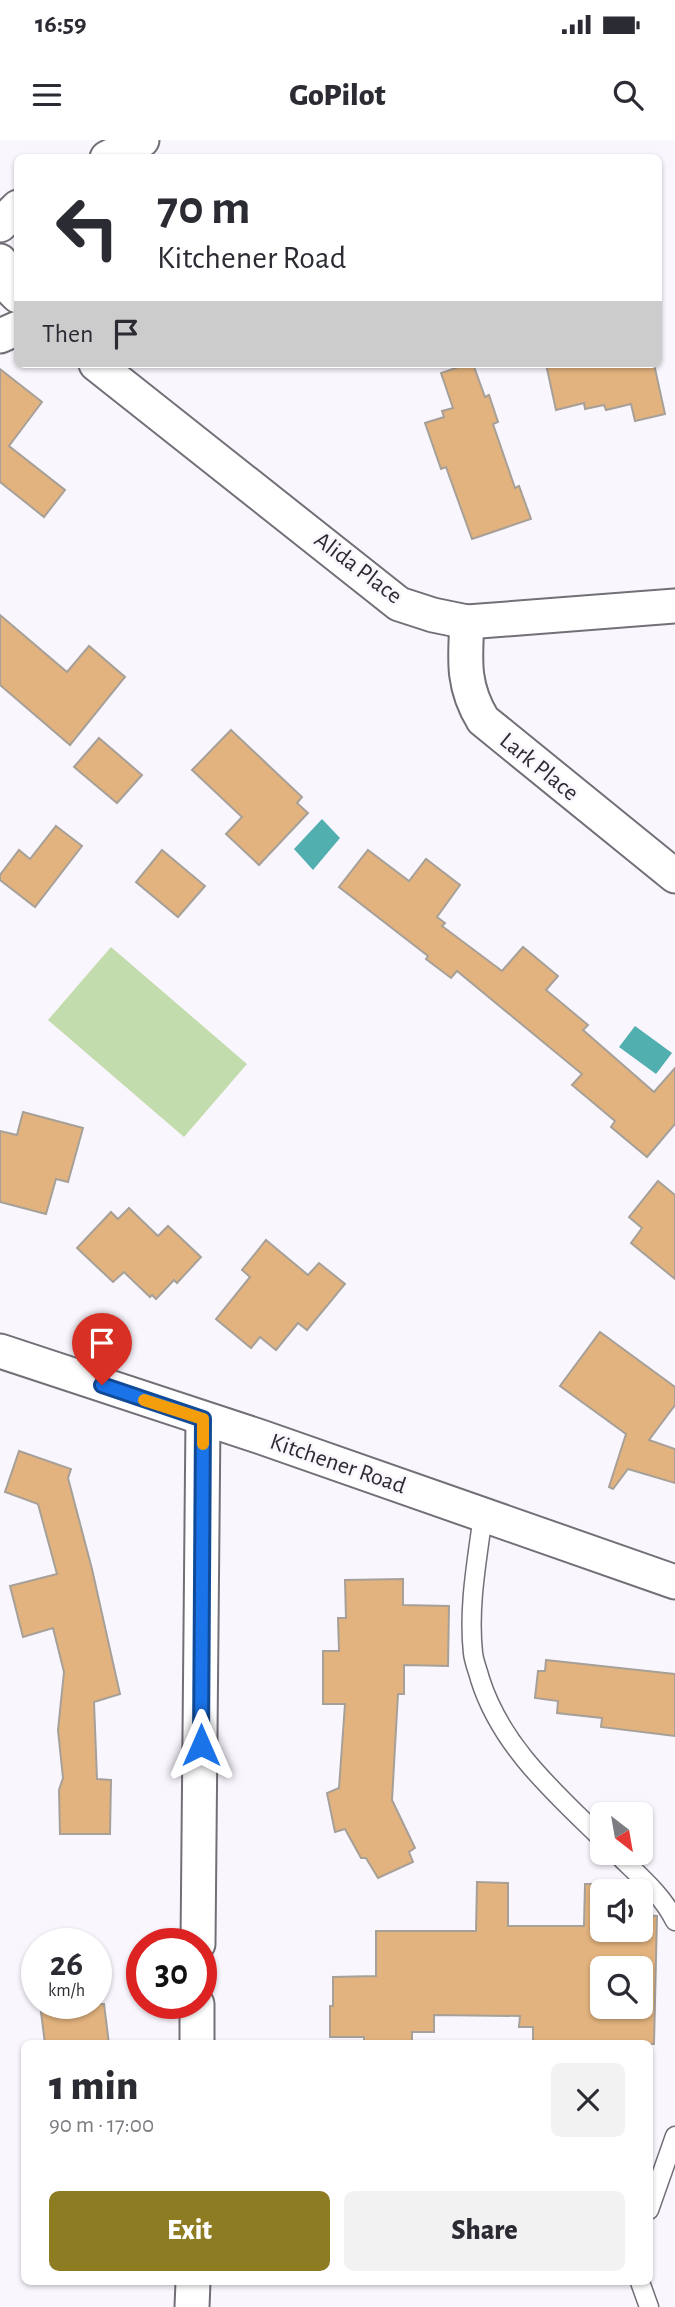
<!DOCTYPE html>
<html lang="en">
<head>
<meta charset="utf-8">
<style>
  body { margin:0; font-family:"Alegreya Sans",sans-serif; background:#f2f2f3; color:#2b2b33; height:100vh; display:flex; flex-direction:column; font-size:26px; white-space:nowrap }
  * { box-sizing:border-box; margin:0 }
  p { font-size:23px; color:#7c7c81 }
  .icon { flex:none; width:38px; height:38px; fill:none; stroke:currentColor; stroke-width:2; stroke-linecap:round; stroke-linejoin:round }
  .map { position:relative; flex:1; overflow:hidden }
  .sheet { position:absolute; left:21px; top:1900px; width:632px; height:245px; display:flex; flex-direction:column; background:#fff; border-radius:10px; box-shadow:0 2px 5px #0004 }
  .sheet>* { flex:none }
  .hud { position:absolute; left:14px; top:14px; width:648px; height:214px; border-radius:10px; box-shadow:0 2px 5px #0004; background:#fff; color:#2b2b33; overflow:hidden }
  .needle { width:46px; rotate:149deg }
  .tools { position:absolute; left:590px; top:1662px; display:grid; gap:14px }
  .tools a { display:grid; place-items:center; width:63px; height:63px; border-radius:10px; background:#fff; box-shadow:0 2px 5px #0004; font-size:35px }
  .speed { position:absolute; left:21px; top:1788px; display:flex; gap:14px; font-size:35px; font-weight:700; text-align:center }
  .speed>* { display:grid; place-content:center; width:91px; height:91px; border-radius:50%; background:#fff; box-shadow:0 2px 5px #0004; line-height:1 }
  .speed small { font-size:18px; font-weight:400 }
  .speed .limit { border:10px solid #d22; background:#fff; color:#111 }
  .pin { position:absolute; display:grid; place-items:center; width:60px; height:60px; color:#fff; margin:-72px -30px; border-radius:50% 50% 50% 0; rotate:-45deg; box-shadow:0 0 7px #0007 }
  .pin .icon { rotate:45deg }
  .me { position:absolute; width:77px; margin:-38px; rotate:0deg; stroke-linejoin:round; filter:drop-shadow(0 0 5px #0008) }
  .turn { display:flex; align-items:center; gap:24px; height:147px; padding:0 28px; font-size:32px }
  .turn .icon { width:91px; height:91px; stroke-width:2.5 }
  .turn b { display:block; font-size:49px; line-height:60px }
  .then { display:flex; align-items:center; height:66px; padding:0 28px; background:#0003; gap:14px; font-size:26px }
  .round { display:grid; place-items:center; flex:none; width:74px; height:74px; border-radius:10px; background:#f2f2f3 }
  .overview { display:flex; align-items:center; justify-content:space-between; height:119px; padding:0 28px }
  h1 { font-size:42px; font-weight:800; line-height:52px }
  .primary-button { display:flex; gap:14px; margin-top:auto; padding:14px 28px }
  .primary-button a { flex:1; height:80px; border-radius:10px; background:#8e7c22; color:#fff; font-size:28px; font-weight:800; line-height:80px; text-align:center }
  .primary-button a+a { background:#f2f2f3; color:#2b2b33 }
  .status { display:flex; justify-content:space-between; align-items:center; height:49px; padding:0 35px; background:#fff; direction:ltr }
  .status svg { height:19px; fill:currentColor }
  header { display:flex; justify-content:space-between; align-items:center; height:91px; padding:0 28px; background:#fff; font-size:32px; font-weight:800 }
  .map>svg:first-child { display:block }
</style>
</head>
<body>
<div class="status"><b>16:59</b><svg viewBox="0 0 49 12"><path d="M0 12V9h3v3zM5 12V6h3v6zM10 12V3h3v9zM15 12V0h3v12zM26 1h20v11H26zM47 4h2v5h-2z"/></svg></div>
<header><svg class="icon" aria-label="menu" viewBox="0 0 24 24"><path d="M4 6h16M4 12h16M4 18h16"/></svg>GoPilot<svg class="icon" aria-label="search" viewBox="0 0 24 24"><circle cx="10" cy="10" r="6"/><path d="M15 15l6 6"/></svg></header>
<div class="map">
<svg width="675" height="2167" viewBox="0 0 675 2167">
  <rect width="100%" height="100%" fill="#faf6fe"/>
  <polygon fill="#c2dcad" points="111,807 247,924 184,997 48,880"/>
  <g fill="#52afaf">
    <polygon points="322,679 340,698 313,730 294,709"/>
    <polygon points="635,886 672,913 656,934 619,907"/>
  </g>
  <g fill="#e2b37e" stroke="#a7a098" stroke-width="2" fill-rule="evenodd">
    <polygon points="467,224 473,224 485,257 489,255 498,282 493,284 515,348 519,346 531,379 472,399 446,327 441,329 425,283 444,277 442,271 453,268 441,233"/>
    <polygon points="546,224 654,224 665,274 635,281 631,264 606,270 604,265 585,269 584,263 556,270"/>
    <polygon points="0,229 42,262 9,306 65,350 44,377 0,342"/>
    <polygon points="0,475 67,532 89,506 125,537 70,605 0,545"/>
    <polygon points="231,590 302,657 297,663 308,673 259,725 226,694 242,677 192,630"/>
    <polygon points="99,598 142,635 117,663 74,627"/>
    <polygon points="56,686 82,706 35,767 0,740 0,735 19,710 30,719"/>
    <polygon points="162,710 205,746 178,777 136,742"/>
    <polygon points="368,710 409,741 426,719 460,745 437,777 445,783 442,786 502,831 523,807 558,836 546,850 588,885 583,890 654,952 675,928 675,984 647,1017 611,987 615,981 572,945 582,934 457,831 451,838 426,819 428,816 339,747"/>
    <polygon points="23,972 83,988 68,1042 56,1039 46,1074 0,1062 0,991 17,995"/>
    <polygon points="658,1041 675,1055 675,1139 631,1103 642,1088 629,1077"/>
    <polygon points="129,1068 158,1096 168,1086 201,1117 177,1143 174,1140 156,1159 152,1155 150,1157 124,1132 113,1142 77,1108 111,1072 118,1079"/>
    <polygon points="266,1100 308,1135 319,1123 345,1144 307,1190 298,1183 276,1210 260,1197 251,1208 216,1179 250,1137 242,1130"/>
    <polygon points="600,1192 675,1247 675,1265 649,1300 675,1309 675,1343 628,1329 613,1349 609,1347 626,1294 560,1246"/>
    <polygon points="19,1311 71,1329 68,1338 92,1429 120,1554 94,1562 97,1639 111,1640 110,1694 60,1694 59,1650 63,1638 58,1590 64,1532 53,1488 23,1497 10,1446 57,1434 38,1364 5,1352"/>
    <polygon points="403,1439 403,1465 449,1466 448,1526 404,1525 404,1554 398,1554 392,1660 415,1708 409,1712 413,1722 378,1738 366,1718 361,1718 345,1689 335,1692 327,1653 339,1648 345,1564 323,1564 323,1511 339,1511 338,1478 346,1478 345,1440"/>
    <polygon points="546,1520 675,1534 675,1596 601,1587 602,1578 557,1573 558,1561 535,1558 538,1531 545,1531"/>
    <path d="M477,1742L508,1743V1786H584L585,1744H617V1752H602V1790H640V1775L657,1776L654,1904H533V1887H519L520,1876L434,1875V1892H412V1904H364V1897H330V1866H333V1837L376,1836V1791H476ZM602,1829H640V1867H602Z"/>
    <polygon points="40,1864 104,1864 109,1904 45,1904"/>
  </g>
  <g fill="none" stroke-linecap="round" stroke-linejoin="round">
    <defs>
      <g id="lane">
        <path d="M483,1375C477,1421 468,1467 473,1513C474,1522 478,1531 480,1539C501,1606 554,1652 602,1699"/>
        <path d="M616,1713C637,1734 662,1754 675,1781"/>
        <polyline points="649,2070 675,1996"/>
        <polyline points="640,2142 649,2167"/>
      </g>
      <g id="street">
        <polyline points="107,18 142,0"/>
        <polyline points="0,85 18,67"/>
        <polyline points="0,121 13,151 18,156"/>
        <polyline points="0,196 18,188"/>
        <polyline points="96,224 399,464 433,475 467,482 675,466"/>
        <path d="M467,482C465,519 462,546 483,580L675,736"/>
        <polyline points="0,1211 261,1297 675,1442"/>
        <polyline points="198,1804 203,1279"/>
        <polyline points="197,1904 197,1864"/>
        <polyline points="192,2167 193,2142"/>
      </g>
    </defs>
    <use href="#lane" stroke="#736f77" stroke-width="21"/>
    <use href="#street" stroke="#736f77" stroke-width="37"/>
    <use href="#lane" stroke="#fff" stroke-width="18"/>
    <use href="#street" stroke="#fff" stroke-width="33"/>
  </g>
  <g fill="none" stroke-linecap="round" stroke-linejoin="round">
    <defs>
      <polyline id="route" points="102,1245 203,1279 201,1605"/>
    </defs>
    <use href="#route" stroke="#114b97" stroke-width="18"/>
    <use href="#route" stroke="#1a73e8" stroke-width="12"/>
    <polyline stroke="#f59e0b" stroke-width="12" points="144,1260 203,1279 203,1304"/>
  </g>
  <g text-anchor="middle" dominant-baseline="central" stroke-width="5" stroke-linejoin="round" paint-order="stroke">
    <g font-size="24" fill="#2d2b2f" stroke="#faf6fe">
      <text transform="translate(358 428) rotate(37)">Alida Place</text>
      <text transform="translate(539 627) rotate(39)">Lark Place</text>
      <text transform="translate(338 1324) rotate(19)">Kitchener Road</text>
    </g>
  </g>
</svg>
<div class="tools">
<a><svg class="needle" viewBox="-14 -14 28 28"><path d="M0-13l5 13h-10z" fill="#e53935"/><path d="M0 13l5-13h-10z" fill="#7c7c81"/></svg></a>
<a><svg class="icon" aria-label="sound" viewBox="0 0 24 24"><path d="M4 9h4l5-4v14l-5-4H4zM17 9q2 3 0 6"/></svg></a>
<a><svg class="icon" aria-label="search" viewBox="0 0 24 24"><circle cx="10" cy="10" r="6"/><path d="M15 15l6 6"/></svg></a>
</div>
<div class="speed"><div>26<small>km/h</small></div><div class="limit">30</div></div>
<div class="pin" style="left:102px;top:1245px;background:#d93025"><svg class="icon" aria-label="arrive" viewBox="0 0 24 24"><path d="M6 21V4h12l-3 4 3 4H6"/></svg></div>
<svg class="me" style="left:201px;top:1605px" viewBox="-20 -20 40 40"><path d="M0-17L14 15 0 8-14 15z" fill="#1a73e8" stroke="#fff" stroke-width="4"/></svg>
<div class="hud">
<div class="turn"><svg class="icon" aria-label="left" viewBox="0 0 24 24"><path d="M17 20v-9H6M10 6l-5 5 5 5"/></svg><div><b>70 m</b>Kitchener Road</div></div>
<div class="then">Then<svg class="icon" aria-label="arrive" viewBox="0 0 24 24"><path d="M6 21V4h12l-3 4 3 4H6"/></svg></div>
</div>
<section class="sheet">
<div class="overview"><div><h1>1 min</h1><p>90 m · 17:00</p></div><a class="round"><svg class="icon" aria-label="close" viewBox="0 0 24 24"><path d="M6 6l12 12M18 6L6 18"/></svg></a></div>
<div class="primary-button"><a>Exit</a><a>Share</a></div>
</section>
</div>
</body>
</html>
